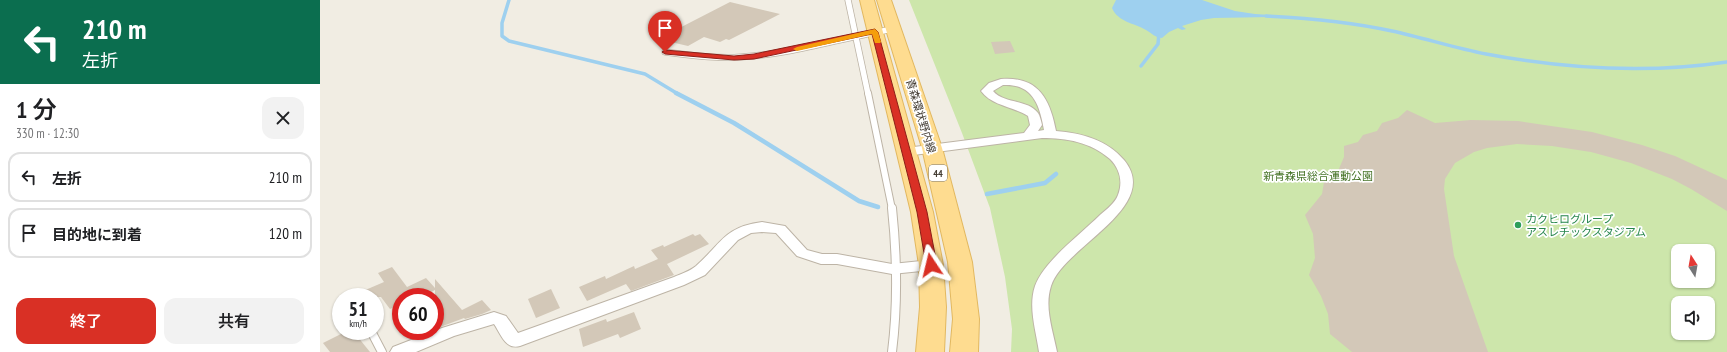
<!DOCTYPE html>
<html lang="ja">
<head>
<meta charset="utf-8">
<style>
  body { margin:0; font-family:"PT Sans Narrow","Noto Sans JP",sans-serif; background:#f2f2f2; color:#202124; height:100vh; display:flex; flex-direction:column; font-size:15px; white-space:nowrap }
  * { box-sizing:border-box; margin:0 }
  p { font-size:13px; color:#757577 }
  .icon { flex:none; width:22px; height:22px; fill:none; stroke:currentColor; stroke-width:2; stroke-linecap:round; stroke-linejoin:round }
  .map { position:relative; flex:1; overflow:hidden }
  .drawer { display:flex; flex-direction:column; background:#fff; width:320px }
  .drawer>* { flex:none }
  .banner { background:#0b6e4f; color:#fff; overflow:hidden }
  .needle { width:26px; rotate:349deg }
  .tools { position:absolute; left:1351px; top:244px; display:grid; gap:8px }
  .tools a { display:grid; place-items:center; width:44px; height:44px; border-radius:8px; background:#fff; box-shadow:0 1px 3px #0004; font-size:20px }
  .speed { position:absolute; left:12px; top:288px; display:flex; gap:8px; font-size:20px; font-weight:700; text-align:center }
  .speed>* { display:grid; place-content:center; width:52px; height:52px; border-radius:50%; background:#fff; box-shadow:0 1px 3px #0004; line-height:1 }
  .speed small { font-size:10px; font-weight:400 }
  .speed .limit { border:6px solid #d22; background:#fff; color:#111 }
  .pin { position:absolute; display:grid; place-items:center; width:34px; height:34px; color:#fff; margin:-41px -17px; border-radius:50% 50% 50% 0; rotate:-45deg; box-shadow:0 0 4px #0007 }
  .pin .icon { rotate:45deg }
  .me { position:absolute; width:44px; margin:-22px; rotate:350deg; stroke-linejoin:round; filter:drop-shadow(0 0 3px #0008) }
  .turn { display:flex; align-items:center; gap:14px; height:84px; padding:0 16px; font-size:18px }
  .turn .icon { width:52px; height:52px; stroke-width:2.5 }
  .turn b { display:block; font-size:28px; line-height:34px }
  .round { display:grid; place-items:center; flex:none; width:42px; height:42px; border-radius:12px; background:#f2f2f2 }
  .headline { display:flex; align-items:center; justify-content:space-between; height:68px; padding:0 16px }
  h1 { font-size:24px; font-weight:600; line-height:30px }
  .cta { display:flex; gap:8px; margin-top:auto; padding:8px 16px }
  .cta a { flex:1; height:46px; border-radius:12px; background:#d93025; color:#fff; font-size:16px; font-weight:600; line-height:46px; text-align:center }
  .cta a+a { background:#f2f2f2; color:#202124 }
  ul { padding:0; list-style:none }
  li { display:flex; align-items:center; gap:12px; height:50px; margin:0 8px 6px; padding:0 8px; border:2px solid #e0e0e0; border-radius:12px }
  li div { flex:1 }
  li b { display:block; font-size:15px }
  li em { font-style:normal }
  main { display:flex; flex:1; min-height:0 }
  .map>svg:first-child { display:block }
</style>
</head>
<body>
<main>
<section class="drawer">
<div class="banner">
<div class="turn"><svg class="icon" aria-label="left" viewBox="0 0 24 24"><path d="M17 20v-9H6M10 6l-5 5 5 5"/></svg><div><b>210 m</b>左折</div></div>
</div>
<div class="headline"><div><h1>1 分</h1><p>330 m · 12:30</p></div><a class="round"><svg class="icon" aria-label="close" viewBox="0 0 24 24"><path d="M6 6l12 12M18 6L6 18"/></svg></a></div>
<ul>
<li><svg class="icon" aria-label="left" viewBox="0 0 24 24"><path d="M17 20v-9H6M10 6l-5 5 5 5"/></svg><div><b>左折</b></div><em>210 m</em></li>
<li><svg class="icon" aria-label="arrive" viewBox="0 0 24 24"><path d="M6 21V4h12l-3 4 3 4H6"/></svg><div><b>目的地に到着</b></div><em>120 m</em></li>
</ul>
<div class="cta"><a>終了</a><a>共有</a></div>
</section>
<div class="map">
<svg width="1407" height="352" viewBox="0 0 1407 352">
  <rect width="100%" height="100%" fill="#f1ede3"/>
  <path fill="#cde6ab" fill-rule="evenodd" d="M589,0H1407V352H691L692,329L685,277L670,208L642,133ZM1358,251H1388V281H1358ZM1358,303H1388V333H1358Z"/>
  <path fill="#9ed0ef" d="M796,0H882L915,11L935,14L951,15L952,17L894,18L881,20L862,26L866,29L862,30L858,28L849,32L842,38C834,37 833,34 826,30C814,23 798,22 792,8Z"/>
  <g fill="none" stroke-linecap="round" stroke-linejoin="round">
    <g stroke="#9ed0ef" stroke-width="3.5">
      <polyline points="189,0 182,23 182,36 189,41 325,74 358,94"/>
      <path d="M946,16C988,18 1031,22 1072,31C1104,38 1135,48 1166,54C1246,69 1326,74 1407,62"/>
      <polyline points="821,66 838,44 839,33"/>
    </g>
    <g stroke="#9ed0ef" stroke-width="4.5">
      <polyline points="356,93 414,123 539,201 558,207"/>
      <polyline points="667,194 725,183 736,174"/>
    </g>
  </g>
  <g fill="#d3c8b8">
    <polygon points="410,2 460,14 409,40 406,39 400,42 384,37 368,46 338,39"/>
    <polygon points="690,41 695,52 675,54 671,42"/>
    <polygon points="1087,110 1115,123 1151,120 1198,121 1272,132 1322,145 1355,156 1407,180 1407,211 1371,189 1352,179 1311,163 1271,152 1232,146 1197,144 1167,148 1154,152 1135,163 1125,179 1124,189 1134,256 1168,352 1032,352 1010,334 1008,314 1001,296 989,275 995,258 993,234 985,215 1002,194 1004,182 1018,171 1024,157 1024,146 1038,142 1043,135 1057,131 1062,123 1078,118"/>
    <polygon points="373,234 375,236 380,234 389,244 347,264 354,275 311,291 306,284 267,301 259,287 285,276 286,279 314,266 315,269 338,259 331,250 343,245 344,247"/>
    <polygon points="72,267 87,287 106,278 115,288 115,279 142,310 162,300 171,310 162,314 145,319 144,318 115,329 115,290 101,297 81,297 81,304 70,309 61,297 29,297 64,282 58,273"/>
    <polygon points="231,289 240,308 216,318 208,299"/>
    <polygon points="314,312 321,329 300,338 298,334 263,347 259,329 286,319 287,322"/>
    <polygon points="27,331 33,331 50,352 10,352 3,343"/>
  </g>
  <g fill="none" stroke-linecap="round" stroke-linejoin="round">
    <defs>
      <g id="lane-far2">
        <polyline points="528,0 548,94"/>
        <path d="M345,52C370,55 396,59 421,57C473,54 523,37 574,29"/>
      </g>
      <polyline id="lane-far1" points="548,93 572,209"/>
      <g id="lane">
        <path d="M572,208C577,256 578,304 572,352"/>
        <polyline points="51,331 62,352"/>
      </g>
      <g id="street">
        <path d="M681,79C718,76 730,99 736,131C762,133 787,140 804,160C843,207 743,247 731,286C724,307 733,331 737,352H719C716,331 708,307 715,286C724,261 761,234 780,215C787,209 795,203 798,195C803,182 800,169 790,159C770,142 747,138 722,138L586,156L582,155L580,152L582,149L586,148L704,133L710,125L708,116C692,106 672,106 661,91L669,83ZM683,85C713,83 720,106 724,130L718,131L722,125C721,121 720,116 718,113C708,99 684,104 673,91Z"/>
        <path d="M442,222L465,226L487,250L502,254H517L572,264L611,260L616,261L619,265L616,269L611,270L572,274L517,264H501L477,256L456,233L442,232L431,233L418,240L385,275L364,285L200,346C185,350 181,334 174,324L134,336L96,352H70L73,347L122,328L174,312L186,316L198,333L354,277C361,274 370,271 376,266C402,243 404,227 442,222Z"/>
      </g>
      <g id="primary">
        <polygon points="540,0 554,0 613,212 623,265 626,307 624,352 596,352 600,307 599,265 591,212"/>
        <polygon points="557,0 571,0 622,148 652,262 659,319 658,352 630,352 633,319 628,262 602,148"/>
      </g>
    </defs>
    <use href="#lane-far2" stroke="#bdb4a6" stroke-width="7"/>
    <use href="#lane-far1" stroke="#bdb4a6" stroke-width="8"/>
    <use href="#lane" stroke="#bdb4a6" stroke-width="10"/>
    <use href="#street" stroke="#bdb4a6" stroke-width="2"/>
    <use href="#primary" stroke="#e2b860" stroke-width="2"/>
    <use href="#lane-far2" stroke="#fff" stroke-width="5.5"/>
    <use href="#lane-far1" stroke="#fff" stroke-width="6"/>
    <use href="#lane" stroke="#fff" stroke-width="8"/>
    <use href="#street" fill="#fff" fill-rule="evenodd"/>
    <use href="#primary" fill="#fedc90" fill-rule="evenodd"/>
  </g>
  <polygon fill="#d93025" stroke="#8d1f18" points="555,29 558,32 607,212 617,265 615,268 608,268 606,265 597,212 552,34 434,59 414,60 345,54 342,52 345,50 414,56 434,54"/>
  <polygon fill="#f59e0b" points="555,29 558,32 561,42 560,43 555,43 552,34 477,51 473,49 477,47"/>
  <circle fill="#2e9e5b" stroke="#fff" stroke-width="1.5" cx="1198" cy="225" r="4"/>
  <g text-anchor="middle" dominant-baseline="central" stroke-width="3.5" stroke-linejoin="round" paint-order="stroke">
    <rect fill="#fff" stroke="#7b7670" stroke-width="1" x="609" y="165" width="18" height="16" rx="3"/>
    <g font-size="10" font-weight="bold" fill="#433c33">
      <text x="618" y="173">44</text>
    </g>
    <g font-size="11" fill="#433c33" stroke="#fff">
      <text transform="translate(601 116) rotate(73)">青森環状野内線</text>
    </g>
    <g font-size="11" fill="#467428" stroke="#fff">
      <text x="998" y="176">新青森県総合運動公園</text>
    </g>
    <g font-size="11" fill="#27864d" stroke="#fff" text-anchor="start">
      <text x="1206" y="219">カクヒログループ<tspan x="1206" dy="13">アスレチックスタジアム</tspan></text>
    </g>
  </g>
</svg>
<div class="tools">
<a><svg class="needle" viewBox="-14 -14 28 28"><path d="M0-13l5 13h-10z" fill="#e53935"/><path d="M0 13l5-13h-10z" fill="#757577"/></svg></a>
<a><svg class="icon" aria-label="sound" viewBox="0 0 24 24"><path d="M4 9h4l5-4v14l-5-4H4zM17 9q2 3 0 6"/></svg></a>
</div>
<div class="speed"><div>51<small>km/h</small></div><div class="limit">60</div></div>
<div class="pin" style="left:345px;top:52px;background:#d93025"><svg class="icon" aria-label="arrive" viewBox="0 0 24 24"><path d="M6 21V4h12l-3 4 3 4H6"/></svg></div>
<svg class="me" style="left:611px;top:265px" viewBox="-20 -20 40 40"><path d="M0-17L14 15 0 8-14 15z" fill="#d93025" stroke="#fff" stroke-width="4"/></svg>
</div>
</main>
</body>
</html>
